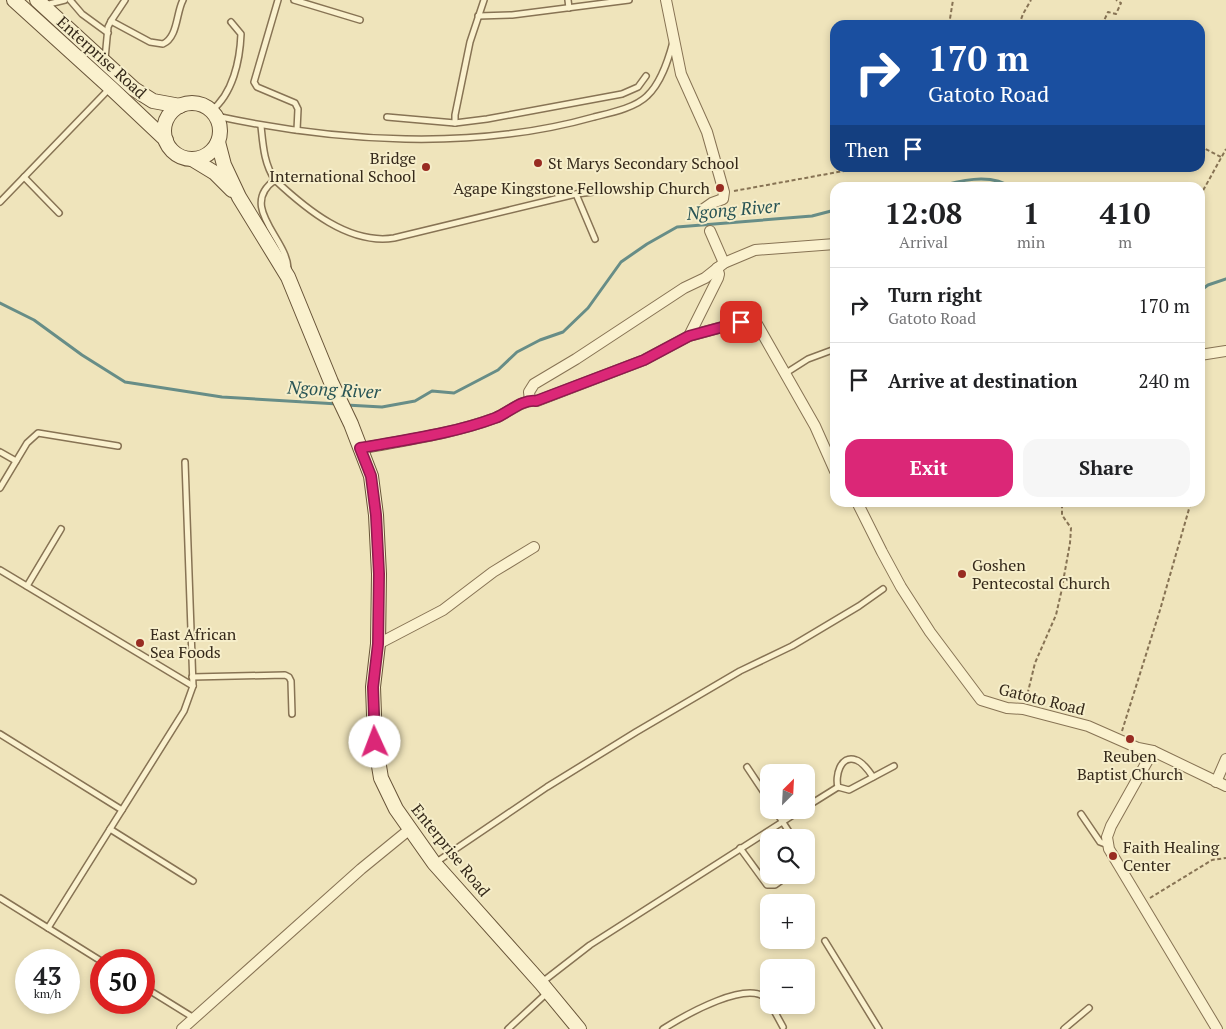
<!DOCTYPE html>
<html lang="en">
<head>
<meta charset="utf-8">
<style>
  body { margin:0; font-family:"PT Serif",serif; background:#f6f6f6; color:#202124; height:100vh; display:flex; flex-direction:column; font-size:19px; white-space:nowrap }
  * { box-sizing:border-box; margin:0 }
  p { font-size:16px; color:#757577 }
  .icon { flex:none; width:28px; height:28px; fill:none; stroke:currentColor; stroke-width:2; stroke-linecap:round; stroke-linejoin:round }
  .map { position:relative; flex:1; overflow:hidden }
  .side { position:absolute; left:830px; top:182px; width:375px; height:325px; display:flex; flex-direction:column; background:#fff; border-radius:15px; box-shadow:0 2px 8px #0003 }
  .side>* { flex:none }
  .banner { position:absolute; left:830px; top:20px; width:375px; height:152px; border-radius:15px; box-shadow:0 2px 8px #0003; background:#1a4fa0; color:#fff; overflow:hidden }
  .needle { width:32px; rotate:24deg }
  .controls { position:absolute; left:760px; top:764px; display:grid; gap:10px }
  .controls a { display:grid; place-items:center; width:55px; height:55px; border-radius:10px; background:#fff; box-shadow:0 2px 8px #0003; font-size:25px }
  .speed { position:absolute; left:15px; top:949px; display:flex; gap:10px; font-size:25px; font-weight:700; text-align:center }
  .speed>* { display:grid; place-content:center; width:65px; height:65px; border-radius:50%; background:#fff; box-shadow:0 2px 8px #0003; line-height:1 }
  .speed small { font-size:12px; font-weight:400 }
  .speed .limit { border:8px solid #d22; background:#fff; color:#111 }
  .pin { position:absolute; display:grid; place-items:center; width:42px; height:42px; color:#fff; margin:-21px; border-radius:10px; box-shadow:0 2px 8px #0006 }
  .me { position:absolute; width:55px; margin:-28px; rotate:358deg; stroke-linejoin:round; filter:drop-shadow(0 0 4px #0008) }
  .turn { display:flex; align-items:center; gap:18px; height:105px; padding:0 15px; font-size:22px }
  .turn .icon { width:65px; height:65px; stroke-width:2.5 }
  .turn b { display:block; font-size:35px; line-height:42px }
  .then { display:flex; align-items:center; height:48px; padding:0 15px; background:#0003; gap:10px; font-size:19px }
  .eta { display:flex; justify-content:space-evenly; align-items:center; height:85px; text-align:center }
  .eta b { font-size:30px; font-weight:800; line-height:35px }
  .action { display:flex; gap:10px; margin-top:auto; padding:10px 15px }
  .action a { flex:1; height:58px; border-radius:15px; background:#db2777; color:#fff; font-size:20px; font-weight:800; line-height:58px; text-align:center }
  .action a+a { background:#f6f6f6; color:#202124 }
  ul { padding:0; list-style:none }
  li { display:flex; align-items:center; gap:15px; height:75px; padding:0 15px; border-top:1px solid #e0e0e0 }
  li div { flex:1 }
  li b { display:block; font-size:19px }
  li em { font-style:normal }
  .map>svg:first-child { display:block }
</style>
</head>
<body>
<div class="map">
<svg width="1226" height="1029" viewBox="0 0 1226 1029">
  <rect width="100%" height="100%" fill="#efe4bb"/>
  <g fill="none" stroke-linecap="round" stroke-linejoin="round">
    <g stroke="#678d87" stroke-width="3">
      <path d="M934,188C957,181 991,172 1012,188"/>
      <polyline points="1200,291 1208,285 1226,279"/>
      <polyline points="0,303 34,320 82,355 125,382 222,397 338,404"/>
      <polyline points="346,405 382,407 415,401 432,391 454,393 498,370 517,352 540,340 563,332 588,308 621,262 647,244 677,227 812,216 835,210"/>
    </g>
    <defs>
      <g id="service">
        <polyline points="70,0 82,14 108,33"/>
        <polyline points="278,0 254,82 257,87 295,103 298,109 297,130"/>
        <polyline points="294,0 360,20"/>
        <polyline points="568,0 569,8"/>
        <polyline points="45,5 65,0"/>
        <polyline points="478,16 512,15 629,0"/>
        <path d="M111,21L150,42L163,44C178,37 176,13 183,0"/>
        <polyline points="105,59 108,27 111,21 125,0"/>
        <path d="M211,111C233,94 240,60 241,34L231,22"/>
        <path d="M216,116C337,142 474,151 594,117C610,113 635,108 647,96C661,83 668,61 673,42"/>
        <polyline points="387,117 455,123 487,119 622,94 638,87 646,76"/>
        <polyline points="455,123 455,115 470,42 484,0"/>
        <path d="M261,126C263,145 264,164 275,180C306,209 349,245 394,238L576,194L619,189"/>
        <polyline points="24,177 59,213"/>
        <path d="M275,180C238,206 287,239 288,268"/>
        <polyline points="576,194 595,239"/>
        <polyline points="0,202 109,89"/>
        <polyline points="786,373 808,359 835,349"/>
        <polyline points="0,452 16,461"/>
        <polyline points="0,488 27,443 38,433 118,446"/>
        <polyline points="0,570 193,686"/>
        <polyline points="27,586 61,529"/>
        <polyline points="192,677 285,675 289,677 291,681 292,714"/>
        <polyline points="0,734 122,810"/>
        <polyline points="747,767 769,800"/>
        <path d="M838,787C835,777 840,754 856,760C863,762 869,771 873,777"/>
        <polyline points="806,807 838,787 849,790 894,766"/>
        <polyline points="775,810 793,838"/>
        <polyline points="1081,814 1100,842 1108,845"/>
        <polyline points="110,829 193,881"/>
        <polyline points="740,848 767,885 775,885 789,875"/>
        <polyline points="435,863 547,787 636,732 740,671 792,646 859,606 883,589"/>
        <polyline points="0,898 101,961"/>
        <polyline points="48,928 184,711 193,686 185,462"/>
        <polyline points="825,941 879,1029"/>
        <polyline points="541,983 590,945 801,810"/>
        <polyline points="144,987 194,1018"/>
        <polyline points="771,1005 783,1027"/>
        <polyline points="508,1029 548,992"/>
        <path d="M663,1029C682,1017 753,975 769,1002"/>
        <polyline points="1064,1029 1089,1008"/>
      </g>
      <g id="minor">
        <polyline points="666,0 681,74 707,132 724,192 723,199 712,203 702,210"/>
        <polyline points="710,231 724,263"/>
        <polyline points="689,336 718,278 719,274 717,268"/>
        <polyline points="1200,355 1226,351"/>
        <polyline points="530,400 529,392 534,384 576,359 684,288 705,278 724,263 755,250 835,244"/>
        <path d="M359,449C404,440 452,434 495,418C508,413 522,399 537,401L644,360L689,336L741,322H750L757,324L815,426L835,471"/>
        <polyline points="857,502 882,552 901,587 930,632 981,700 1007,708 1023,709 1088,726 1138,748 1153,751 1226,786"/>
        <polyline points="378,644 443,610 493,572 534,547"/>
        <polyline points="1153,751 1111,826 1107,837 1109,849 1217,1029"/>
        <polyline points="1216,782 1226,759"/>
        <polyline points="182,1029 361,869 410,829"/>
      </g>
      <g id="secondary">
        <polyline points="14,0 111,88 166,140"/>
        <polyline points="37,0 134,89 153,101 180,106"/>
        <circle cx="192" cy="131" r="28"/>
        <polyline points="218,142 224,165 239,197 288,277 331,382 351,424 371,476 376,515 379,574 378,644 373,687 375,742 381,778 396,809 434,863 541,983 579,1029"/>
        <polyline points="192,159 215,173 232,190"/>
      </g>
    </defs>
    <use href="#service" stroke="#877354" stroke-width="8"/>
    <use href="#minor" stroke="#877354" stroke-width="12"/>
    <use href="#secondary" stroke="#685438" stroke-width="16"/>
    <g stroke="#877354" stroke-width="2" stroke-dasharray="4 2.5" stroke-linecap="butt">
      <polyline points="949,25 953,0"/>
      <polyline points="1019,25 1023,14 1031,0"/>
      <polyline points="1102,25 1108,12 1116,14 1121,3 1116,0"/>
      <polyline points="1200,146 1221,157"/>
      <polyline points="734,191 860,168"/>
      <polyline points="1200,196 1226,149"/>
      <polyline points="1026,700 1035,663 1056,615 1061,593 1070,543 1071,528 1062,515 1062,502"/>
      <polyline points="1122,731 1160,610 1191,502"/>
      <polyline points="1150,898 1212,860 1226,858"/>
    </g>
    <use href="#service" stroke="#faf1ce" stroke-width="5"/>
    <use href="#minor" stroke="#faf1ce" stroke-width="10"/>
    <use href="#secondary" stroke="#faf1ce" stroke-width="14"/>
  </g>
  <g fill="none" stroke-linecap="round" stroke-linejoin="round">
    <defs>
      <path id="route" d="M375,742L373,687L378,644L379,574L376,515L371,476L360,448C404,440 452,434 495,418C508,413 522,399 536,401L644,360L689,336L741,322"/>
    </defs>
    <use href="#route" stroke="#8e194d" stroke-width="12"/>
    <use href="#route" stroke="#db2777" stroke-width="9"/>
  </g>
  <g fill="#982c22" stroke="#f6eeca" stroke-width="2">
    <circle cx="538" cy="163" r="5"/>
    <circle cx="426" cy="167" r="5"/>
    <circle cx="720" cy="188" r="5"/>
    <circle cx="962" cy="574" r="5"/>
    <circle cx="140" cy="643" r="5"/>
    <circle cx="1130" cy="739" r="5"/>
    <circle cx="1113" cy="856" r="5"/>
  </g>
  <g text-anchor="middle" dominant-baseline="central" stroke-width="4" stroke-linejoin="round" paint-order="stroke">
    <g font-size="16" fill="#35291a" stroke="#f6eeca">
      <text transform="translate(102 57) rotate(42)">Enterprise Road</text>
      <text transform="translate(1042 699) rotate(14)">Gatoto Road</text>
      <text transform="translate(451 850) rotate(51)">Enterprise Road</text>
    </g>
    <g font-size="16" fill="#35291a" stroke="#f6eeca" text-anchor="start">
      <text x="416" y="158" text-anchor="end">Bridge<tspan x="416" dy="18">International School</tspan></text>
      <text x="548" y="163">St Marys Secondary School</text>
      <text x="710" y="188" text-anchor="end">Agape Kingstone Fellowship Church</text>
      <text x="972" y="565">Goshen<tspan x="972" dy="18">Pentecostal Church</tspan></text>
      <text x="150" y="634">East African<tspan x="150" dy="18">Sea Foods</tspan></text>
      <text x="1130" y="756" text-anchor="middle">Reuben<tspan x="1130" dy="18">Baptist Church</tspan></text>
      <text x="1123" y="847">Faith Healing<tspan x="1123" dy="18">Center</tspan></text>
    </g>
    <g font-size="18" font-style="italic" fill="#285455" stroke="#f6eeca">
      <text transform="translate(733 209) rotate(-5)">Ngong River</text>
      <text transform="translate(334 389) rotate(3)">Ngong River</text>
    </g>
  </g>
</svg>
<div class="controls">
<a><svg class="needle" viewBox="-14 -14 28 28"><path d="M0-13l5 13h-10z" fill="#e53935"/><path d="M0 13l5-13h-10z" fill="#757577"/></svg></a>
<a><svg class="icon" aria-label="search" viewBox="0 0 24 24"><circle cx="10" cy="10" r="6"/><path d="M15 15l6 6"/></svg></a>
<a>+</a>
<a>−</a>
</div>
<div class="speed"><div>43<small>km/h</small></div><div class="limit">50</div></div>
<div class="pin" style="left:741px;top:322px;background:#d93025"><svg class="icon" aria-label="arrive" viewBox="0 0 24 24"><path d="M6 21V4h12l-3 4 3 4H6"/></svg></div>
<svg class="me" style="left:375px;top:742px" viewBox="-20 -20 40 40"><circle r="19" fill="#fff"/><path d="M0-13L10 11 0 6-10 11z" fill="#db2777"/></svg>
<div class="banner">
<div class="turn"><svg class="icon" aria-label="right" viewBox="0 0 24 24"><path d="M7 20v-9h11M14 6l5 5-5 5"/></svg><div><b>170 m</b>Gatoto Road</div></div>
<div class="then">Then<svg class="icon" aria-label="arrive" viewBox="0 0 24 24"><path d="M6 21V4h12l-3 4 3 4H6"/></svg></div>
</div>
<section class="side">
<div class="eta">
<div><b>12:08</b><p>Arrival</p></div>
<div><b>1</b><p>min</p></div>
<div><b>410</b><p>m</p></div>
</div>
<ul>
<li><svg class="icon" aria-label="right" viewBox="0 0 24 24"><path d="M7 20v-9h11M14 6l5 5-5 5"/></svg><div><b>Turn right</b><p>Gatoto Road</p></div><em>170 m</em></li>
<li><svg class="icon" aria-label="arrive" viewBox="0 0 24 24"><path d="M6 21V4h12l-3 4 3 4H6"/></svg><div><b>Arrive at destination</b></div><em>240 m</em></li>
</ul>
<div class="action"><a>Exit</a><a>Share</a></div>
</section>
</div>
</body>
</html>
